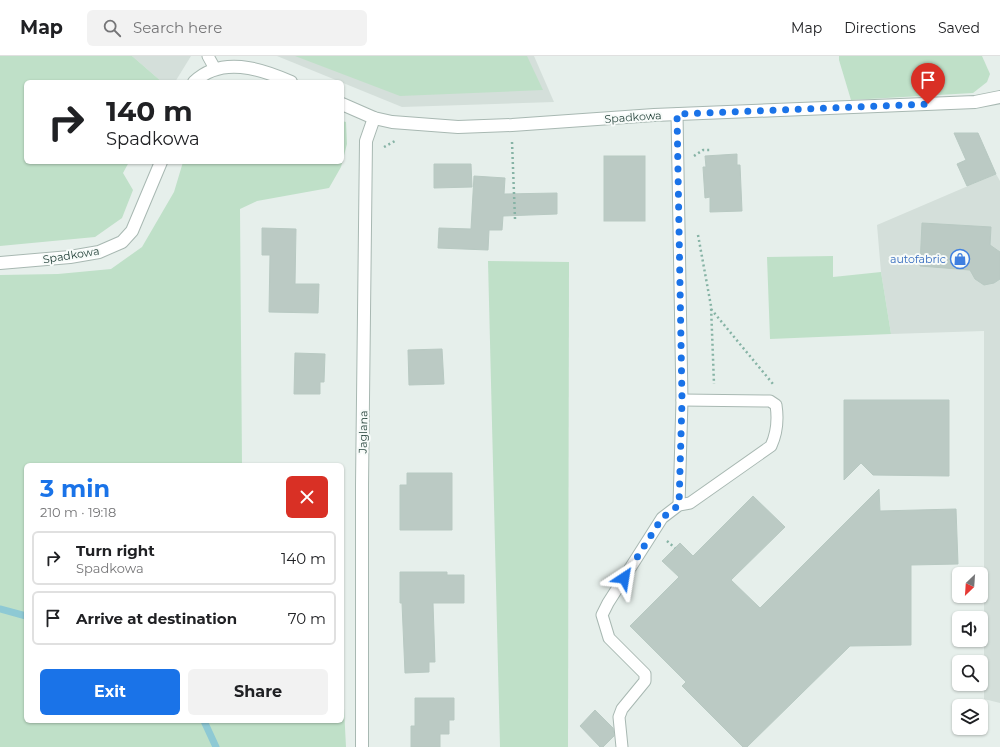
<!DOCTYPE html>
<html lang="en">
<head>
<meta charset="utf-8">
<style>
  body { margin:0; font-family:Montserrat,sans-serif; background:#f2f2f2; color:#202124; height:100vh; display:flex; flex-direction:column; font-size:15px; white-space:nowrap }
  * { box-sizing:border-box; margin:0 }
  p { font-size:13px; color:#757577 }
  .icon { flex:none; width:22px; height:22px; fill:none; stroke:currentColor; stroke-width:2; stroke-linecap:round; stroke-linejoin:round }
  .map { position:relative; flex:1; overflow:hidden }
  .side { position:absolute; left:24px; top:407px; width:320px; height:260px; display:flex; flex-direction:column; background:#fff; border-radius:6px; box-shadow:0 1px 3px #0004 }
  .side>* { flex:none }
  .top-card { position:absolute; left:24px; top:24px; width:320px; height:84px; border-radius:6px; box-shadow:0 1px 3px #0004; background:#fff; color:#202124; overflow:hidden }
  .needle { width:26px; rotate:205deg }
  .tools { position:absolute; left:952px; top:511px; display:grid; gap:8px }
  .tools a { display:grid; place-items:center; width:36px; height:36px; border-radius:6px; background:#fff; box-shadow:0 1px 3px #0004; font-size:20px }
  .pin { position:absolute; display:grid; place-items:center; width:34px; height:34px; color:#fff; margin:-41px -17px; border-radius:50% 50% 50% 0; rotate:-45deg; box-shadow:0 0 4px #0007 }
  .pin .icon { rotate:45deg }
  .me { position:absolute; width:44px; margin:-22px; rotate:33deg; stroke-linejoin:round; filter:drop-shadow(0 0 3px #0008) }
  .turn { display:flex; align-items:center; gap:14px; height:84px; padding:0 16px; font-size:18px }
  .turn .icon { width:52px; height:52px; stroke-width:2.5 }
  .turn b { display:block; font-size:28px; line-height:34px }
  .round { display:grid; place-items:center; flex:none; width:42px; height:42px; border-radius:6px; background:#f2f2f2 }
  .summary { display:flex; align-items:center; justify-content:space-between; height:68px; padding:0 16px }
  h1 { font-size:24px; font-weight:700; line-height:30px; color:#1a73e8 }
  .button { display:flex; gap:8px; margin-top:auto; padding:8px 16px }
  .button a { flex:1; height:46px; border-radius:6px; background:#1a73e8; color:#fff; font-size:16px; font-weight:700; line-height:46px; text-align:center }
  .button a+a { background:#f2f2f2; color:#202124 }
  ul { padding:0; list-style:none }
  li { display:flex; align-items:center; gap:12px; height:54px; margin:0 8px 6px; padding:0 8px; border:2px solid #e0e0e0; border-radius:6px }
  li div { flex:1 }
  li b { display:block; font-size:15px }
  li em { font-style:normal }
  header { display:flex; align-items:center; gap:24px; box-sizing:border-box; height:56px; padding:0 20px; background:#fff; border-bottom:1px solid #e0e0e0 }
  header strong { font-size:19px }
  nav { display:flex; gap:22px; margin-inline-start:auto; font-size:14px }
  .search { width:280px; height:36px; background:#f2f2f2; display:flex; align-items:center; gap:10px; box-sizing:border-box; padding:0 14px; border-radius:6px; color:#757577; font-size:15px }
  .map>svg:first-child { display:block }
</style>
</head>
<body>
<header>
<strong>Map</strong>
<div class="search"><svg class="icon" aria-label="search" viewBox="0 0 24 24"><circle cx="10" cy="10" r="6"/><path d="M15 15l6 6"/></svg>Search here</div>
<nav><a>Map</a><a>Directions</a><a>Saved</a></nav>
</header>
<div class="map">
<svg width="1000" height="691" viewBox="0 0 1000 691">
  <rect width="100%" height="100%" fill="#e6efeb"/>
  <g fill="#d4dfda">
    <polygon points="132,0 191,0 175,26 162,26"/>
    <polygon points="277,0 534,0 554,46 402,51"/>
    <polygon points="996,118 1000,125 1000,647 984,643 984,275 891,278 881,216 877,169"/>
  </g>
  <g fill="#bfe0c8">
    <polygon points="0,0 132,0 162,26 26,26 26,106 129,106 123,117 133,134 122,162 95,181 0,190"/>
    <polygon points="295,0 527,0 543,34 400,40"/>
    <polygon points="839,0 982,0 990,18 987,26 973,37 851,44 839,4"/>
    <polygon points="342,65 346,66 347,88 341,111 329,132 257,145 240,153 242,409 26,409 26,665 342,665 342,613 346,691 0,691 0,219 58,218 111,213 142,191 174,136 183,106 342,106"/>
    <polygon points="833,200 833,221 881,216 891,278 770,283 767,201"/>
    <polygon points="488,205 569,206 568,691 500,691"/>
  </g>
  <g fill="none" stroke-linecap="round" stroke-linejoin="round">
    <g stroke="#8ec9d4" stroke-width="7">
      <polyline points="0,553 26,560"/>
      <polyline points="204,665 216,691"/>
    </g>
  </g>
  <g fill="#bbcac4" stroke="#b8c9c2">
    <polygon points="954,77 978,77 996,118 967,130 957,108 966,104"/>
    <polygon points="737,98 737,109 740,109 742,155 710,156 710,141 705,142 703,111 706,111 705,100"/>
    <rect x="604" y="100" width="41" height="65"/>
    <polygon points="434,108 471,108 472,131 434,132"/>
    <polygon points="474,120 505,122 504,138 557,137 557,158 503,160 502,174 489,174 488,194 438,192 439,172 471,173"/>
    <polygon points="922,167 991,171 990,189 1000,196 1000,223 994,227 984,229 975,223 970,214 920,210"/>
    <polygon points="262,172 296,173 295,228 319,228 318,257 269,256 270,199 262,199"/>
    <polygon points="442,293 444,328 409,329 408,294"/>
    <polygon points="295,297 325,298 324,326 320,326 320,338 294,338"/>
    <polygon points="844,344 949,344 949,420 873,419 861,407 844,424"/>
    <polygon points="407,417 452,417 452,474 400,474 400,429 407,429"/>
    <polygon points="879,433 880,455 956,453 958,508 911,509 911,589 850,590 747,691 743,691 682,630 686,626 630,570 679,521 662,505 680,487 693,500 753,440 785,471 731,524 760,552"/>
    <polygon points="400,516 447,516 447,519 464,519 464,547 433,547 435,606 429,606 429,616 405,617 402,547 400,547"/>
    <polygon points="415,642 454,642 454,664 449,664 449,678 440,678 440,691 411,691 411,670 415,670"/>
    <polygon points="595,654 613,672 614,680 603,691 600,691 580,670"/>
  </g>
  <g fill="none" stroke-linecap="round" stroke-linejoin="round">
    <defs>
      <g id="lane">
        <polyline points="208,0 214,11"/>
        <polyline points="677,58 682,344 679,449"/>
        <path d="M622,691L619,661L622,653L645,625V618L609,582L602,559L608,547L662,462L679,449L690,447L771,390C777,377 778,362 776,349L770,345L682,344"/>
      </g>
      <g id="street">
        <path d="M194,26C221,0 260,12 291,26"/>
        <polyline points="342,48 374,62 392,66 458,71 512,69 654,59 975,46 1000,41"/>
        <polyline points="0,207 70,201 99,196 122,186 132,175 161,106"/>
        <polyline points="362,691 362,429 366,85 374,62"/>
      </g>
    </defs>
    <use href="#lane" stroke="#a8b8b2" stroke-width="13"/>
    <use href="#street" stroke="#a8b8b2" stroke-width="14"/>
    <g stroke="#86b3a5" stroke-width="2.5" stroke-dasharray="2 3" stroke-linecap="butt">
      <polyline points="512,86 515,163"/>
      <polyline points="384,91 395,85"/>
      <polyline points="694,100 703,94 712,94"/>
      <polyline points="698,179 711,250 714,328"/>
      <polyline points="711,253 773,328"/>
      <polyline points="667,485 675,492"/>
    </g>
    <use href="#lane" stroke="#fff" stroke-width="11"/>
    <use href="#street" stroke="#fff" stroke-width="12"/>
  </g>
  <g fill="none" stroke-linecap="round" stroke-linejoin="round">
    <polyline stroke="#1a73e8" stroke-width="7" stroke-dasharray="0 12.6" points="624,522 662,462 679,449 682,344 677,58 928,48"/>
  </g>
  <defs>
    <symbol id="shop-ring" viewBox="-11 -11 22 22"><circle r="9.5" fill="#f7fbf9" stroke="#3f7fe0" stroke-width="1.5"/><path d="M-5-2.5h2.3a2.7 3.5 0 0 1 5.4 0H5L5.5 6h-11ZM-1.5-2.5h3a1.5 2.3 0 0 0-3 0Z" fill="#3f7fe0"/></symbol>
  </defs>
  <g fill-rule="evenodd">
    <use href="#shop-ring" x="949" y="192" width="22" height="22"/>
  </g>
  <g text-anchor="middle" dominant-baseline="central" stroke-width="4" stroke-linejoin="round" paint-order="stroke">
    <g font-size="11" fill="#24423a" stroke="#f7fbf9">
      <text transform="translate(633 61) rotate(-4)">Spadkowa</text>
      <text transform="translate(71 199) rotate(-9)">Spadkowa</text>
      <text transform="translate(363 376) rotate(-89)">Jaglana</text>
    </g>
    <g font-size="11" fill="#366cbe" stroke="#f7fbf9" text-anchor="end">
      <text x="946" y="203">autofabric</text>
    </g>
  </g>
</svg>
<div class="tools">
<a><svg class="needle" viewBox="-14 -14 28 28"><path d="M0-13l5 13h-10z" fill="#e53935"/><path d="M0 13l5-13h-10z" fill="#757577"/></svg></a>
<a><svg class="icon" aria-label="sound" viewBox="0 0 24 24"><path d="M4 9h4l5-4v14l-5-4H4zM17 9q2 3 0 6"/></svg></a>
<a><svg class="icon" aria-label="search" viewBox="0 0 24 24"><circle cx="10" cy="10" r="6"/><path d="M15 15l6 6"/></svg></a>
<a><svg class="icon" aria-label="layers" viewBox="0 0 24 24"><path d="M12 4l9 5-9 5-9-5zM3 14l9 5 9-5"/></svg></a>
</div>
<div class="pin" style="left:928px;top:48px;background:#d93025"><svg class="icon" aria-label="arrive" viewBox="0 0 24 24"><path d="M6 21V4h12l-3 4 3 4H6"/></svg></div>
<svg class="me" style="left:624px;top:522px" viewBox="-20 -20 40 40"><path d="M0-17L14 15 0 8-14 15z" fill="#1a73e8" stroke="#fff" stroke-width="4"/></svg>
<div class="top-card">
<div class="turn"><svg class="icon" aria-label="right" viewBox="0 0 24 24"><path d="M7 20v-9h11M14 6l5 5-5 5"/></svg><div><b>140 m</b>Spadkowa</div></div>
</div>
<section class="side">
<div class="summary"><div><h1>3 min</h1><p>210 m · 19:18</p></div><a class="round" style="background:#d93025;color:#fff"><svg class="icon" aria-label="close" viewBox="0 0 24 24"><path d="M6 6l12 12M18 6L6 18"/></svg></a></div>
<ul>
<li><svg class="icon" aria-label="right" viewBox="0 0 24 24"><path d="M7 20v-9h11M14 6l5 5-5 5"/></svg><div><b>Turn right</b><p>Spadkowa</p></div><em>140 m</em></li>
<li><svg class="icon" aria-label="arrive" viewBox="0 0 24 24"><path d="M6 21V4h12l-3 4 3 4H6"/></svg><div><b>Arrive at destination</b></div><em>70 m</em></li>
</ul>
<div class="button"><a>Exit</a><a>Share</a></div>
</section>
</div>
</body>
</html>
